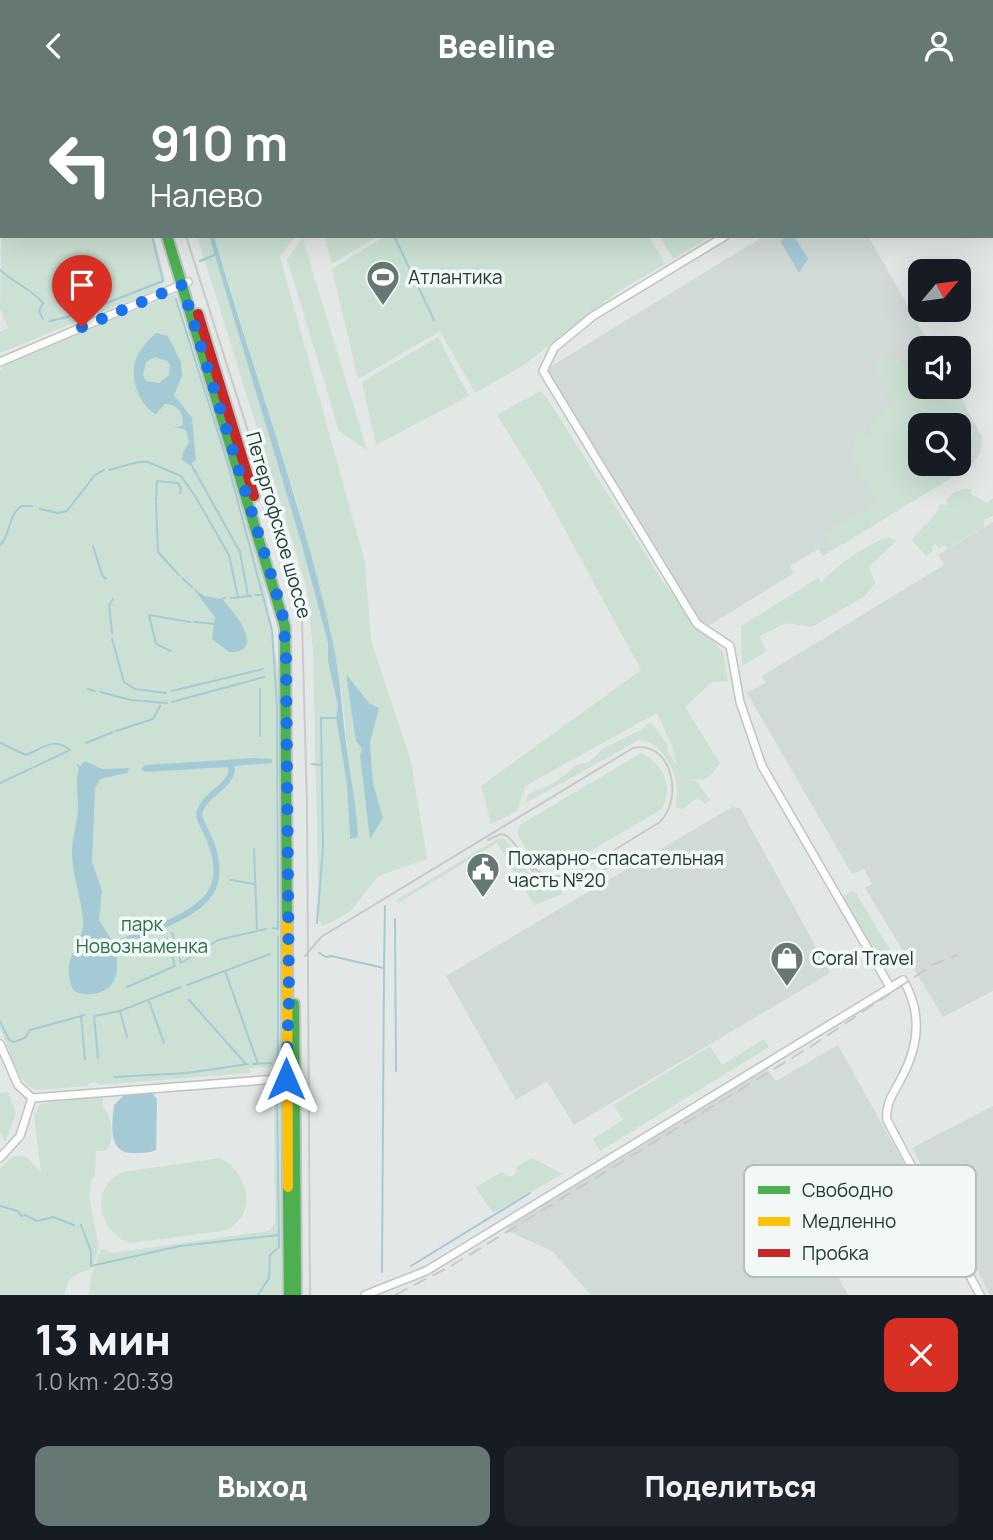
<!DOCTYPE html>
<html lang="ru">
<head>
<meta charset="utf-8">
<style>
  body { margin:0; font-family:Manrope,sans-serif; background:#20242c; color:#f1f3f6; height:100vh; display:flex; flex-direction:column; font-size:26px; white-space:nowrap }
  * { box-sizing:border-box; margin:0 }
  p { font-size:23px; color:#9ea1a6 }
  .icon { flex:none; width:38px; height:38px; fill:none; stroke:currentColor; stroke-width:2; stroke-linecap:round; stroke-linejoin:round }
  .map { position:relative; height:1204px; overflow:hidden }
  .details { display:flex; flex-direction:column; background:#171b24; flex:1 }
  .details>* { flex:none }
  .guide { position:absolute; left:0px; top:0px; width:994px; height:147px; box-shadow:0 7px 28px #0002; background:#657874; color:#fff; overflow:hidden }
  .needle { width:46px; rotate:61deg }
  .tools { position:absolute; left:908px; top:168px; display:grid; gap:14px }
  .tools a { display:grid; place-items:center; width:63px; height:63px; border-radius:14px; background:#171b24; box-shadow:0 7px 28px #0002; font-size:35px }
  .pin { position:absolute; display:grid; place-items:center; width:60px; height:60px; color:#fff; margin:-72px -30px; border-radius:50% 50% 50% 0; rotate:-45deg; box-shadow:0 0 7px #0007 }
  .pin .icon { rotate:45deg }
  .me { position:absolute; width:77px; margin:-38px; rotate:0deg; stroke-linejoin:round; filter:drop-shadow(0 0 5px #0008) }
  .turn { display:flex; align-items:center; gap:24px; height:147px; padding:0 35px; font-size:32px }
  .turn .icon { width:91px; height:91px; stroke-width:2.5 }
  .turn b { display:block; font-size:49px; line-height:60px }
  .round { display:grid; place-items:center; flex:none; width:74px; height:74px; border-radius:14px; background:#20242c }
  .summary { display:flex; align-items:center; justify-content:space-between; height:119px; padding:0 35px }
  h1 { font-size:42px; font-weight:800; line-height:52px }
  .cta { display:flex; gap:14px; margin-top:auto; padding:14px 35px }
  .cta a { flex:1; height:80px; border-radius:14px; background:#657874; color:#fff; font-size:28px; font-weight:800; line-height:80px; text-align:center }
  .cta a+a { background:#20242c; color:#f1f3f6 }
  header { display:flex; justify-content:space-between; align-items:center; height:91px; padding:0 35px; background:#657874; color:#fff; font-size:32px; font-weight:800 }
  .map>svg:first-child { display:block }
</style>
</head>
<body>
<header><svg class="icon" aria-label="back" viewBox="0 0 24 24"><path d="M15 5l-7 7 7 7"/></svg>Beeline<svg class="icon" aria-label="person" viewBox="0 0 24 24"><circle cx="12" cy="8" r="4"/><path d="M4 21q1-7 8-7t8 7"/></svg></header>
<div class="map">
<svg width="993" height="1204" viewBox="0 0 993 1204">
  <rect width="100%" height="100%" fill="#e3e8e6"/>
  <g fill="#d1dad6" fill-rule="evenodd">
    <path d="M764,145H868L932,257H920V296H955L982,346L980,362L972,374L823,465L818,458L790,475L794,482L708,535L699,531L548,282L550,276ZM920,334H959V373H920Z"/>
    <polygon points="993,431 993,900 943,926 865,797 872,793 864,778 852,783 747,602 765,592 762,585 944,474 938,464"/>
    <polygon points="732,716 740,717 830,882 574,1034 547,990 516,1009 446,885"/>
    <polygon points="838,954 927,1114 863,1162 837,1116 808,1131 848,1204 591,1204 552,1160 510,1141 507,1136 767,978 776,990"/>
    <polygon points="993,1015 993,1204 990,1204 912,1057"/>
  </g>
  <g fill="#cce1d4" fill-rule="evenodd">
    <polygon points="2,116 2,145 154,145 165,188 164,192 159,195 160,197 0,262 0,241 8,237 0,218"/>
    <path d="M197,145H209L301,451L328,552V571L338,615L336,627L347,694L350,748L357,726L348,668L343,610L332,547L297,412L214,145H295L280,166L365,471L371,549L411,670L427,768L378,785L350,821L323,835L319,829L313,560L307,497ZM346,585L369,612L379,617L370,652L373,692L383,727L370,746L360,665L362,658Z"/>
    <polygon points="324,145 374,145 375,147 332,173"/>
    <polygon points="385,145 649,145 665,173 616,202 524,274 475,302 440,240 358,288 332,178"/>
    <polygon points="660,145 711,145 673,168"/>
    <polygon points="303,147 308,165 367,359 339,340 287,168"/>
    <path d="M176,203L263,485L279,587L281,648L277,721L286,906L281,919V976L249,977L250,982L98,994L95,991L89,992L88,995L37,999C17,993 8,955 0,937V280L6,272Z"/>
    <polygon points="438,246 469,305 376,354 362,291"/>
    <polygon points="899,268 912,287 920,291 920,285 920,296 955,296 966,315 959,321 960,327 975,339 973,347 966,349 959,357 959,334 933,334 927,328 920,331 906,358 913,370 920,369 920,373 925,373 931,384 937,382 946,386 951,381 953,373 959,373 959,370 962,368 972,374 833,459 823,444 876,410 850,361 858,343 864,340 869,346 872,344 870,332 897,314 872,272"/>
    <path d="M540,300L547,307L665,494L723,561L728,590L712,591L685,616L720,672L711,684L703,689L684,688L697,690L710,709L705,713L697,707L683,718L677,717L675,714C682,696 671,667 655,655C651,652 644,650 639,649L526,712L528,703C545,697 564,688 575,674L589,671L604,657L643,638L647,633H652L668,654L667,660L677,675L673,657L657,622L525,695L517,720L491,733L481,695L641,579L541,395L497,324Z"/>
    <path d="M965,398H972L971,403L987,412L993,407V425L984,429V436L947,458L945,454L939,457L936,453L932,456L933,461L926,465L912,449C920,436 936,428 940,413L948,415L947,408L954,401Z"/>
    <path d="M889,446L896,450L869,476L875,492L865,505L812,536L786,532L760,545L766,561L742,575L741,535L818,487L822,492C831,477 871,451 889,446Z"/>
    <path d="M641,662C664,674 673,694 662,718L556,780L534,772L517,742L520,734Z"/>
    <path d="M499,747L504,748L509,753C525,776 532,797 562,800L563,803L534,814L497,752L398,812L395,810Z"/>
    <polygon points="852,800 856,802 896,869 887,878 883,877 843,809 844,805"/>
    <polygon points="764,948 769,956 600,1060 593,1048 623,1029 614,1014 710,955 722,974"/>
    <polygon points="274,996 280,996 283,1058 283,1204 89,1204 91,1186 101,1157 112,1162 269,1140 275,1132"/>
    <polygon points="8,1001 16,1023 5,1051 0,1040 0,1002"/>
    <path d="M104,1003L102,1015C113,1024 115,1048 106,1060H96L95,1085L92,1087L89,1105L99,1157L92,1178C75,1183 67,1185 65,1204H0V1077L14,1065L27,1066L41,1082L34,1025L40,1013Z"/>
    <path d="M220,1067C238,1074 252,1102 244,1121C241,1128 234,1133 229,1139L131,1152C98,1143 89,1095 123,1081Z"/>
    <polygon points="532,1067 563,1083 493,1122 475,1096 502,1081 509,1086 516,1083 516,1076"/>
  </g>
  <g fill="#a4cad6" fill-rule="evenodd">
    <path d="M209,145H214C253,279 301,411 332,547C341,587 342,627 348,667C352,694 357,719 358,746L350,748L347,694L336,627L338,615L328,571V552L301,451Z"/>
    <polygon points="789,145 794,145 808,168 799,182 780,150"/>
    <path d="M156,242L168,245L181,271L182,285L174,304L192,327L196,369L189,374L182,369L183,361L189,351L186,339L166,333L178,336L183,334C184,322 177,313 165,313L156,323C139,315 129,286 136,268C139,260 149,247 156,242ZM155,266L167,270L170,274L169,284L159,292L146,290L143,284L146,271Z"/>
    <path d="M192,496L204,505L222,508C233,519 268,562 229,561L212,548L215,526Z"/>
    <polygon points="346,583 369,612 379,617 370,652 373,692 383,727 370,748 360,665 362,658 356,650"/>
    <polygon points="255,667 272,668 272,672 235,675 230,685 228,676 145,681 141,678 145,674"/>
    <path d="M85,670L102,678L130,677L127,682L100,688L95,697L92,771L102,800L99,829L113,851L169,829L171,834L116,858C116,867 119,879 115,887C110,903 87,907 74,900C57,866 86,854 83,828C81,807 73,786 72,764C71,748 78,732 78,716C78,701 73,680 85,670Z"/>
    <path d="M152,1002L157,1008L156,1059C149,1062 142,1062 134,1062C107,1063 112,1033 114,1014L125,1003Z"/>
  </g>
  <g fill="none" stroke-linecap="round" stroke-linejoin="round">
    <g stroke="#a4cad6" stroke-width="2">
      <polyline points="394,145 434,229"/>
      <polyline points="200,170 214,164"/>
      <path d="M0,179C14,192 30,197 43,212L39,220L43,228"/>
      <polyline points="176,208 228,374 272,539 277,615 278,838 273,837"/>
      <polyline points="50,230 76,224 163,190 152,145"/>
      <polyline points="191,373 240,461 248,505"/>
      <polyline points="109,379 138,371 148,371 181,385 195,405 229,464 238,506"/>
      <polyline points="156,409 157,390 178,392 181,398 180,402"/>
      <polyline points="156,411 158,461 179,484"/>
      <polyline points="40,418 58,422 67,420 95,384 104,379"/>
      <path d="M0,454C11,444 7,426 21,415H32"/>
      <polyline points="93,455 102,484 106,488"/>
      <polyline points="182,487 192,496"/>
      <polyline points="256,504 263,504"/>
      <polyline points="231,507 251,505"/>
      <polyline points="222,508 225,507"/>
      <polyline points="194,531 216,533"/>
      <polyline points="112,542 109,514 113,508"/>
      <polyline points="112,548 124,591 135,598 166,602"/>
      <polyline points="171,560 156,553 149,524 190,531"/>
      <polyline points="88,598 95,600"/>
      <polyline points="172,600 263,578"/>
      <polyline points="100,601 131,609 167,612"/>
      <polyline points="172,611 264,586"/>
      <polyline points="116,640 153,628 160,615"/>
      <polyline points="260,645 260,598"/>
      <path d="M0,652L26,664C42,658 54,645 70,659"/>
      <polyline points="86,652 113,641"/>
      <polyline points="312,673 321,674"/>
      <polyline points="78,674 80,679"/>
      <polyline points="0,692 68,660"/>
      <polyline points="254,758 257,838"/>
      <polyline points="231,789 254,793"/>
      <polyline points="395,828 396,980"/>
      <polyline points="317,832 323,756 321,627 336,627"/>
      <polyline points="172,842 181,872 218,849 266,838"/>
      <polyline points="319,862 326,866 331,865 384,877 382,1181"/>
      <polyline points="384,876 385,815"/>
      <polyline points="225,880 258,973"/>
      <polyline points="187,894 270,863"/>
      <polyline points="127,896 175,875 167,847"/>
      <polyline points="189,909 246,973"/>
      <polyline points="149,910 164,952"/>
      <polyline points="120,920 127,946"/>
      <polyline points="84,924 81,925 85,968"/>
      <polyline points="0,930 9,949 14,951 25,947 30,939 81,925"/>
      <polyline points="98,967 94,925 120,920 181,896"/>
      <polyline points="253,973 271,972"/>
      <polyline points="278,980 278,846"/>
      <polyline points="114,986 187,982 248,973"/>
      <polyline points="0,1115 18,1120 21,1125 25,1124 37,1130 53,1126 74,1134"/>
      <polyline points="81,1134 91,1160 91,1175 180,1155 279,1144"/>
      <polyline points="411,1175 530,1102"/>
      <polyline points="258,1204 269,1187 270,1164 279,1156 277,998"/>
    </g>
    <path stroke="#a4cad6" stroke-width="6" d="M164,834C199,818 227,802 213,758C210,745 201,735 199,723C204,703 228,698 232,679"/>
    <defs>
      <g id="street">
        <polyline points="176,2 180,0"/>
        <polyline points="725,145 593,225 554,257 543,280 697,533 730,555 740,611 762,675 890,896"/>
        <polyline points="0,271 188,191"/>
        <polyline points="0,953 18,994 32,1007"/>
        <polyline points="32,1007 290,987"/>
        <polyline points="0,1067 20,1045 32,1007"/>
        <path d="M365,1204L426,1180L903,889C923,922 919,955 901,988C894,1002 885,1012 887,1029L980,1204"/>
      </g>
      <g id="fast">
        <polyline points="131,0 131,2"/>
        <polyline points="167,145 285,536 287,828"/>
        <polyline points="294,913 296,1204"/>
        <polyline points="288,1096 289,1204"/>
      </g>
      <polyline id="slow" points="287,828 288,1096"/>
      <polyline id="jam" points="198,223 254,405"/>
    </defs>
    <use href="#street" stroke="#c0c5c3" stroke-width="10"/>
    <use href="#fast" stroke="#bcc5c3" stroke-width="14"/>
    <use href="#slow" stroke="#bcc5c3" stroke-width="14"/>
    <use href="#jam" stroke="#bcc5c3" stroke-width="14"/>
    <use href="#street" stroke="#fbfcfb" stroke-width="7"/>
    <use href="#fast" stroke="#4caf50" stroke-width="10"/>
    <use href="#slow" stroke="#ffc107" stroke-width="10"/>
    <use href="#jam" stroke="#c62828" stroke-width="10"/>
    <g stroke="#c7caca" stroke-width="2">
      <polyline points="111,0 112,2"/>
      <polyline points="186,145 283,450 302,529 307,715 310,1204"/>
      <path d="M488,749L501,743L507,745C520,756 526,773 537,785C564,815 606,776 631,761"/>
      <path d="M305,865L321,846L633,657C672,649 684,707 660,731L575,783L549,786L529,775"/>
    </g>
    <polyline stroke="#c7caca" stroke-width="2" stroke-dasharray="14 7" stroke-linecap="butt" points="395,1204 451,1175 810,956 934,873 958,864"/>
  </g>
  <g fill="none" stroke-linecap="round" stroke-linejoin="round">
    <polyline stroke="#1a73e8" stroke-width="12" stroke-dasharray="0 21.6" points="82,236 182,194 276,500 283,526 286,560 289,909 286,988"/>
  </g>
  <defs>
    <symbol id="stadium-pin" viewBox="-11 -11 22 30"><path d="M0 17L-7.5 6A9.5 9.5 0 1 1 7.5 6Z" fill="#657874" stroke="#f1f8f5"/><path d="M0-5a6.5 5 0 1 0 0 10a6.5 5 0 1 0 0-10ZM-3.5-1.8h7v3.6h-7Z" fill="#fff"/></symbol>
    <symbol id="civic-pin" viewBox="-11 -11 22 30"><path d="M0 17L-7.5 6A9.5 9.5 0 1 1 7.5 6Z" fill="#657874" stroke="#f1f8f5"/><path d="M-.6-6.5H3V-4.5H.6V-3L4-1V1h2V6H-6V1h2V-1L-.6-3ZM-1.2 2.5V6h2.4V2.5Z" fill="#fff"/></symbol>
    <symbol id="shop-pin" viewBox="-11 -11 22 30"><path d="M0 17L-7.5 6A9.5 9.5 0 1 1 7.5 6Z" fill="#657874" stroke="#f1f8f5"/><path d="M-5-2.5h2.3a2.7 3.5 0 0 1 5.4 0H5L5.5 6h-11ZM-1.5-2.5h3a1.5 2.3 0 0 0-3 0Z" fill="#fff"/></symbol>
  </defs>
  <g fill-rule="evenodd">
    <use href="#stadium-pin" x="364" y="167" width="38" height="52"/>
    <use href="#civic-pin" x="464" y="759" width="38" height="52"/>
    <use href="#shop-pin" x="768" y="848" width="38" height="52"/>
  </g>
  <g text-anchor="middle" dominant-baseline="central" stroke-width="7" stroke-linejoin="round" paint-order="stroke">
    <g font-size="19" fill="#213b37" stroke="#f1f8f5" text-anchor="start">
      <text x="408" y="186">Атлантика</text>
      <text x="508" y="767">Пожарно-спасательная<tspan x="508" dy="22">часть №20</tspan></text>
      <text x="812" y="867">Coral Travel</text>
    </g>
    <g font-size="19" fill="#213b37" stroke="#f1f8f5">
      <text transform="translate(279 434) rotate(74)">Петергофское шоссе</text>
    </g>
    <g font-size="19" fill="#2d714e" stroke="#f1f8f5">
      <text x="142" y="833">парк<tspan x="142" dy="22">Новознаменка</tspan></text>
    </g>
  </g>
  <rect x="744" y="1074" width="232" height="112" rx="10" fill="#f1f8f5" stroke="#b3bfbc" stroke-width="2"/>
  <rect x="758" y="1095" width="32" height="8" fill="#4caf50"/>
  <rect x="758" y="1126" width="32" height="9" fill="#ffc107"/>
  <rect x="758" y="1158" width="32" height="8" fill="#c62828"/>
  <g font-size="19" fill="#213b37">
    <text x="802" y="1106">Свободно</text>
    <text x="802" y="1137">Медленно</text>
    <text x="802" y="1169">Пробка</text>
  </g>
</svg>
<div class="tools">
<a><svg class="needle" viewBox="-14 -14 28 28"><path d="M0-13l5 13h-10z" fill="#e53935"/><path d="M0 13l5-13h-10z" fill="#9ea1a6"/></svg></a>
<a><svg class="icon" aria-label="sound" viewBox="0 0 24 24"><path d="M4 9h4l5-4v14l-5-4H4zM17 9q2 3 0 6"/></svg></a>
<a><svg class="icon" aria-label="search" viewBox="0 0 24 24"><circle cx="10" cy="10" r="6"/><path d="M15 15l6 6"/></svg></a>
</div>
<div class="pin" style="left:82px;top:236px;background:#d93025"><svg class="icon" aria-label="arrive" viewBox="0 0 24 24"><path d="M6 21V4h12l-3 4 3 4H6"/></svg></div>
<svg class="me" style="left:286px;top:988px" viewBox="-20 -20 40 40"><path d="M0-17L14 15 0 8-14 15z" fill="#1a73e8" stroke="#fff" stroke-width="4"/></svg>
<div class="guide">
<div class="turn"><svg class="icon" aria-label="left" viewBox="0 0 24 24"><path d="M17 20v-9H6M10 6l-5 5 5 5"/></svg><div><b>910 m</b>Налево</div></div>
</div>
</div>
<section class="details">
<div class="summary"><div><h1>13 мин</h1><p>1.0 km · 20:39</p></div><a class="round" style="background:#d93025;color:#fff"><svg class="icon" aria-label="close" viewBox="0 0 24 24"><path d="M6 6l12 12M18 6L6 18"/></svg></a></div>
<div class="cta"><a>Выход</a><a>Поделиться</a></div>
</section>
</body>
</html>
